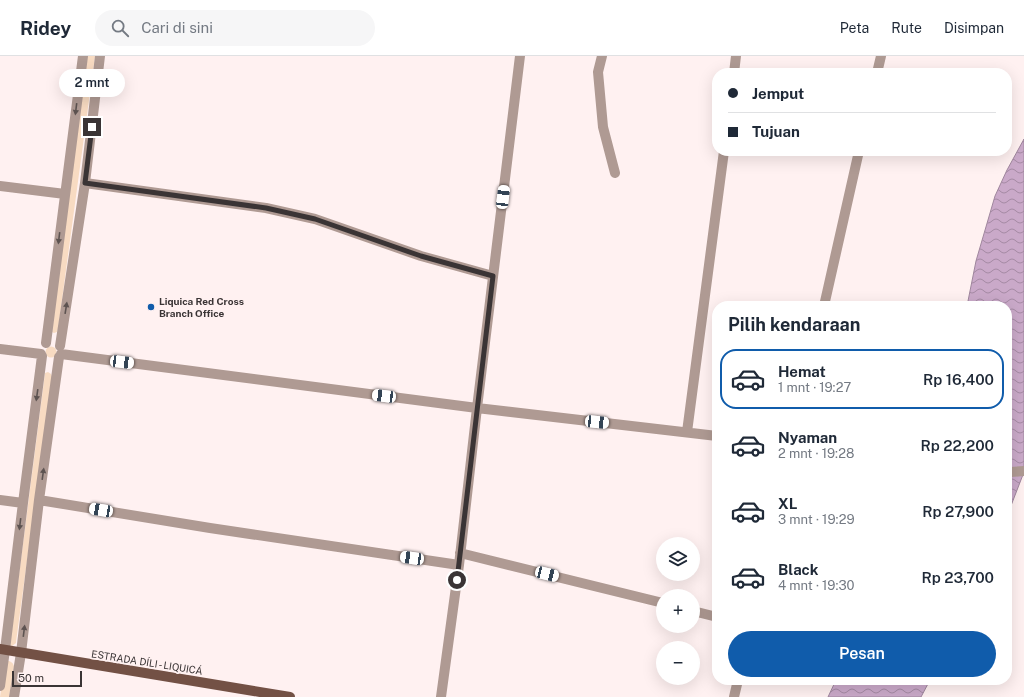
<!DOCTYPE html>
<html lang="id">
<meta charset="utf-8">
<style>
:root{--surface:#fff;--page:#f6f6f7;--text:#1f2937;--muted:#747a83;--line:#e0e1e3;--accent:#105cab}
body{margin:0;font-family:"Public Sans",sans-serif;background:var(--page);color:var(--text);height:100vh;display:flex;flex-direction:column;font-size:15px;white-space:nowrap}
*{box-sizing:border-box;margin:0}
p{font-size:13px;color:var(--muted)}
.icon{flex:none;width:22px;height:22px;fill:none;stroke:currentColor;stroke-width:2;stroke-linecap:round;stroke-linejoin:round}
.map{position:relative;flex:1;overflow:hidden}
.side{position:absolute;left:712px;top:245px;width:300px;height:384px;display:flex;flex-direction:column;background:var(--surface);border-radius:16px;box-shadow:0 4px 16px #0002}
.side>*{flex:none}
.top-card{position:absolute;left:712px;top:12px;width:300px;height:88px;border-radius:16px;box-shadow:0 4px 16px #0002;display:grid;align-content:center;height:88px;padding:0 16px;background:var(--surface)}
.buttons{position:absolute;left:656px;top:481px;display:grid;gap:8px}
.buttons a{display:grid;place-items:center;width:44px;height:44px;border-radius:50%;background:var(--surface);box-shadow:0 4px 16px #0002;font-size:20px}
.scale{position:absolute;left:12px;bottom:10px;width:70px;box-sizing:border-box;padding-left:4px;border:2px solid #3a3435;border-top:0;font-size:11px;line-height:14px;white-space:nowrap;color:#3a3435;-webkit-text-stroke:3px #fff1f1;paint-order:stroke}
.end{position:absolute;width:18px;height:18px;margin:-9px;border:5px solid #3a3435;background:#fff;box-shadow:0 0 0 2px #fff}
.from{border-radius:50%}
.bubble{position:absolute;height:28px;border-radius:14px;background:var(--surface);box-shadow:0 4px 16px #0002;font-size:13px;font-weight:600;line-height:28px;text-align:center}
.car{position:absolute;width:12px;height:24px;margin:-12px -6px;border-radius:5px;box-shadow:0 0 3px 1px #0007;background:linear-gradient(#fff 24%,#345 0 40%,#fff 0 76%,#345 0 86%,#fff 0)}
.top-card b{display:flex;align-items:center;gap:14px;height:38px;font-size:15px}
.top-card b+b{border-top:1px solid var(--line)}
.top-card i{width:10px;height:10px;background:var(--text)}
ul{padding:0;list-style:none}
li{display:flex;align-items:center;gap:12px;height:60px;margin:0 8px 6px;padding:0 8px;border:2px solid transparent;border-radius:16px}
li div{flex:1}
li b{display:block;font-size:15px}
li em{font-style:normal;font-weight:600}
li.selected{border-color:var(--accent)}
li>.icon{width:36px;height:36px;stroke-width:1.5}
h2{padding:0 16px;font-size:18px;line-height:48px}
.primary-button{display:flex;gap:8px;margin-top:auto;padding:8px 16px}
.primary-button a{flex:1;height:46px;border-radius:24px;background:var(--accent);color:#fff;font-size:16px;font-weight:600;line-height:46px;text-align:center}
header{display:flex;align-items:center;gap:24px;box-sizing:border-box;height:56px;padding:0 20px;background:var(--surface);border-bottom:1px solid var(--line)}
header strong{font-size:19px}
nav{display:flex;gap:22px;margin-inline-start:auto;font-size:14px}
.search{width:280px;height:36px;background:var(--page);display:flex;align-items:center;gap:10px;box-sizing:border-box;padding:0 14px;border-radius:22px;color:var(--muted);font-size:15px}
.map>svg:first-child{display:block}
</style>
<header>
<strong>Ridey</strong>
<div class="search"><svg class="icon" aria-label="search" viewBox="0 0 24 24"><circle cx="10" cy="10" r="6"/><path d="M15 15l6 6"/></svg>Cari di sini</div>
<nav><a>Peta</a><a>Rute</a><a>Disimpan</a></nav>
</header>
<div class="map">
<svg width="1024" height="641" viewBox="0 0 1024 641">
<defs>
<pattern id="water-waves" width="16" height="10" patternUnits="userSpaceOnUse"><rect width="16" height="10" fill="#caa9c9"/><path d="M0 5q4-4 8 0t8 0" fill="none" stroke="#a58aa4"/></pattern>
</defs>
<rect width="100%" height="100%" fill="#fff1f1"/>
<path fill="#f8dbc2" d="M 84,0 L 95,0 L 58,273 L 57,276 L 54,277 L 52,276 Z
M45.5 296a5.5 5.5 0 1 1 11 0a5.5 5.5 0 1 1-11 0Z
M 48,316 L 51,318 L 52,321 L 16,586 L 16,587 L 12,590 L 10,589 L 45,317 Z
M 7,605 C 11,605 13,607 14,610 L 9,641 L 0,641 L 5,608 Z"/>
<path fill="url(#water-waves)" stroke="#9f869d" d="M 1024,83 L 1024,416 L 1007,460 L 1007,250 L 967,250 L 976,205 L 995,140 L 1007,114 Z
M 836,624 L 930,624 L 921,641 L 828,641 Z"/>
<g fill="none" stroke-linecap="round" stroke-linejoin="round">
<path stroke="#af9a93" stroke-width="10" d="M 602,0 L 598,16 L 603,71 L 615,117
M 734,17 L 736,0
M 877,17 L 881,0
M 85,127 L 266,152 L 315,163 L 421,200 L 493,220
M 0,130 L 65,138
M 824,250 L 859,95
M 46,287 L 83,0
M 60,290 L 85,127 L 100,0
M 0,293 L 41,298
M 61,298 L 477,352 L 717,380
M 687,376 L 724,95
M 1011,416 L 1024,415
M 0,444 L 23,447
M 39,444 L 210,472 L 459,509
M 460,497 L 663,547
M 693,555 L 717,561
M 0,630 L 5,594 L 23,447 L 42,300
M 14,641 L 21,597 L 39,444 L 59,301
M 441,641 L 459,509 L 477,352 L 520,0
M 734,641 L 738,624"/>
<path stroke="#735145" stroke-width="10" d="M 0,593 L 290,641"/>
</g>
<defs><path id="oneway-solid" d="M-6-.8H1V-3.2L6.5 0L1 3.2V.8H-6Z"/></defs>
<g fill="#5d5351">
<use href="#oneway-solid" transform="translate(76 53) rotate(97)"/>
<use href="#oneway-solid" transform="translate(59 182) rotate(97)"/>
<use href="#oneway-solid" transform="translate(66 252) rotate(-81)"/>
<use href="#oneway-solid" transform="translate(37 339) rotate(98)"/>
<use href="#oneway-solid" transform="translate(43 418) rotate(-82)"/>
<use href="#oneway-solid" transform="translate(20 468) rotate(97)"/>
<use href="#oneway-solid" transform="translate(24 575) rotate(-83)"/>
</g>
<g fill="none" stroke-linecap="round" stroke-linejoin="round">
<path stroke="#3a3435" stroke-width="5" d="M 92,71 L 85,127 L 266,152 L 315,163 L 421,200 L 493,220 L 457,524"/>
</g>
<circle fill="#105cab" stroke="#fff1f1" stroke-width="1.5" cx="151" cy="251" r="4"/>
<g text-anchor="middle" stroke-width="3.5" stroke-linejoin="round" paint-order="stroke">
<g font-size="10" font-weight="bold" fill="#3a3435" stroke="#fff1f1" text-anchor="start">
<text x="159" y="249">Liquica Red Cross<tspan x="159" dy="12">Branch Office</tspan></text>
</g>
<g font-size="10" fill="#3a3435" stroke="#fff1f1">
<text transform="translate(147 606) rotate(9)" y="4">ESTRADA DÍLI - LIQUICÁ</text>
</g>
</g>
</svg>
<div class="buttons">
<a><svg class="icon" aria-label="layers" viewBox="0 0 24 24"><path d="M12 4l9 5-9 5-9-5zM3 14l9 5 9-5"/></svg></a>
<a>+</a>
<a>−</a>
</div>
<div class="scale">50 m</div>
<i class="end from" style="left:457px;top:524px"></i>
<i class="end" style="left:92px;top:71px"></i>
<div class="bubble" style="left:59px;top:13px;width:66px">2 mnt</div>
<i class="car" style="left:503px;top:141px;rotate:7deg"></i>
<i class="car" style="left:122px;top:306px;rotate:97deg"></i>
<i class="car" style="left:384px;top:340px;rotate:277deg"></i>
<i class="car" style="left:597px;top:366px;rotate:96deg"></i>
<i class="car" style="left:101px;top:454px;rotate:280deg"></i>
<i class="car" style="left:412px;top:502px;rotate:278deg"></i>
<i class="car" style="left:547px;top:518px;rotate:104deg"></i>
<div class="top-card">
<b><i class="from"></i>Jemput</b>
<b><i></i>Tujuan</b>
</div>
<section class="side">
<h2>Pilih kendaraan</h2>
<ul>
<li class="selected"><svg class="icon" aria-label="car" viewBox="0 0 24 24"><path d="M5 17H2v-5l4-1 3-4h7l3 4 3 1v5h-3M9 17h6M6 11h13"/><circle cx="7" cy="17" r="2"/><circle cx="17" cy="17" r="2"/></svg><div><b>Hemat</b><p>1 mnt · 19:27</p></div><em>Rp 16,400</em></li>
<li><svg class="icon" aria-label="car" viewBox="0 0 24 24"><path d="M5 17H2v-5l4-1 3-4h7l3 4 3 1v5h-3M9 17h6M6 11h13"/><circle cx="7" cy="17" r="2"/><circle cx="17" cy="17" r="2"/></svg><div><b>Nyaman</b><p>2 mnt · 19:28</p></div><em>Rp 22,200</em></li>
<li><svg class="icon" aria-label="car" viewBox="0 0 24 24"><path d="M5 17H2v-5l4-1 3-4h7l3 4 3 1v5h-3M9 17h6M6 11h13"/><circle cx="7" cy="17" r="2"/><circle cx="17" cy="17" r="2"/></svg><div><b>XL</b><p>3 mnt · 19:29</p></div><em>Rp 27,900</em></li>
<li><svg class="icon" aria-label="car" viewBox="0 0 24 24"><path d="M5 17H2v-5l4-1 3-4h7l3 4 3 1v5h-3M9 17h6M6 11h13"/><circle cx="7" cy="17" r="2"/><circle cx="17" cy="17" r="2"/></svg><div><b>Black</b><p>4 mnt · 19:30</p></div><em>Rp 23,700</em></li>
</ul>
<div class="primary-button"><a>Pesan</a></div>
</section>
</div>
